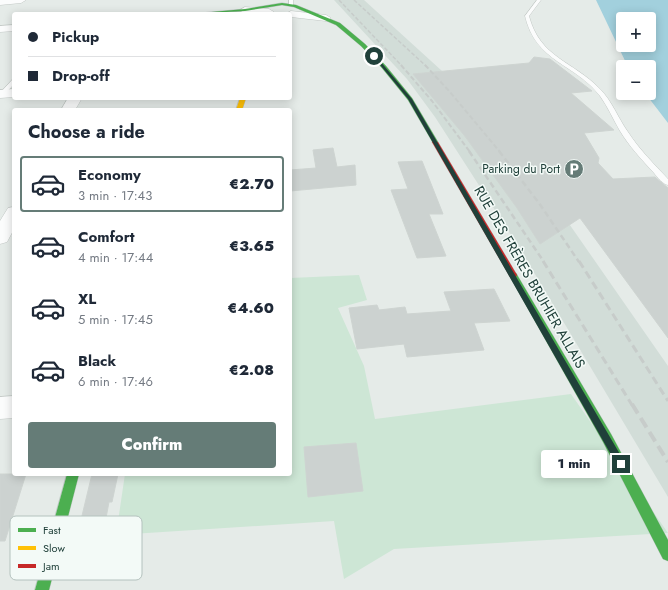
<!DOCTYPE html>
<meta charset="utf-8">
<style>
:root{--surface:#fff;--page:#f2f2f3;--text:#1f2937;--muted:#747a83;--line:#e0e1e3;--accent:#657c77}
body{margin:0;font-family:Jost,sans-serif;background:var(--page);color:var(--text);height:100vh;display:flex;flex-direction:column;font-size:15px;white-space:nowrap}
*{box-sizing:border-box;margin:0}
p{font-size:13px;color:var(--muted)}
.icon{flex:none;width:22px;height:22px;fill:none;stroke:currentColor;stroke-width:2;stroke-linecap:round;stroke-linejoin:round}
.map{position:relative;flex:1;overflow:hidden}
.panel{position:absolute;left:12px;top:108px;width:280px;height:368px;display:flex;flex-direction:column;background:var(--surface);border-radius:4px;box-shadow:0 2px 10px #0003}
.panel>*{flex:none}
.guide{position:absolute;left:12px;top:12px;width:280px;height:88px;border-radius:4px;box-shadow:0 2px 10px #0003;display:grid;align-content:center;height:88px;padding:0 16px;background:var(--surface)}
.tools{position:absolute;left:616px;top:12px;display:grid;gap:8px}
.tools a{display:grid;place-items:center;width:40px;height:40px;border-radius:4px;background:var(--surface);box-shadow:0 2px 10px #0003;font-size:20px}
.end{position:absolute;width:18px;height:18px;margin:-9px;border:5px solid #20403a;background:#fff;box-shadow:0 0 0 2px #fff}
.from{border-radius:50%}
.bubble{position:absolute;height:28px;border-radius:4px;background:var(--surface);box-shadow:0 2px 10px #0003;font-size:13px;font-weight:800;line-height:28px;text-align:center}
.guide b{display:flex;align-items:center;gap:14px;height:38px;font-size:15px}
.guide b+b{border-top:1px solid var(--line)}
.guide i{width:10px;height:10px;background:var(--text)}
ul{padding:0;list-style:none}
li{display:flex;align-items:center;gap:12px;height:56px;margin:0 8px 6px;padding:0 8px;border:2px solid transparent;border-radius:4px}
li div{flex:1}
li b{display:block;font-size:15px}
li em{font-style:normal;font-weight:800}
li.on{border-color:var(--accent)}
li>.icon{width:36px;height:36px;stroke-width:1.5}
h2{padding:0 16px;font-size:18px;line-height:48px}
.button{display:flex;gap:8px;margin-top:auto;padding:8px 16px}
.button a{flex:1;height:46px;border-radius:4px;background:var(--accent);color:#fff;font-size:16px;font-weight:800;line-height:46px;text-align:center}
.map>svg:first-child{display:block}
</style>
<div class="map">
<svg width="668" height="590" viewBox="0 0 668 590">
<rect width="100%" height="100%" fill="#e5ebe8"/>
<path fill="#d2ddd8" d="M 334,0 L 364,0 L 453,81 L 556,205 L 668,366 L 668,497 L 520,249 L 435,117 L 407,79 Z"/>
<path fill="#cde6d5" d="M 359,275 L 367,300 L 338,308 L 364,366 L 375,419 L 571,394 L 668,533 L 394,549 L 344,579 L 334,521 L 116,535 L 125,474 L 290,474 L 290,278 Z"/>
<path fill="#a2d0dd" fill-rule="evenodd" d="M 596,0 L 668,0 L 668,123 L 645,93 L 649,93 L 649,67 L 628,67 ZM 623,19 L 649,19 L 649,45 L 623,45 Z"/>
<path fill="#ccd2d0" stroke="#ced4d1" d="M 534,57 L 550,59 L 592,91 L 571,93 L 614,130 L 584,133 L 599,158 L 598,163 L 613,179 L 655,177 L 668,188 L 668,338 L 580,218 L 540,244 L 517,208 L 464,135 L 413,74 L 529,63 Z
M 333,148 L 337,167 L 355,165 L 356,185 L 290,191 L 290,170 L 316,168 L 313,150 Z
M 422,161 L 443,214 L 429,214 L 446,256 L 417,258 L 391,190 L 408,189 L 398,162 Z
M 494,289 L 510,321 L 474,323 L 484,350 L 407,357 L 404,344 L 357,349 L 349,308 L 377,305 L 379,310 L 405,307 L 407,314 L 451,311 L 444,292 Z
M 356,443 L 363,491 L 308,497 L 304,447 Z
M 0,474 L 26,474 L 5,541 L 0,541 Z
M 92,474 L 118,474 L 112,502 L 109,502 L 106,518 L 81,520 Z"/>
<g fill="none" stroke-linecap="round" stroke-linejoin="round">
<g stroke="#c2c8c5" stroke-width="1">
<path id="lane" d="M 289,0 L 293,0 L 293,6 L 289,5 Z
M 537,0 L 541,0 L 529,16 C 540,58 573,61 600,89 C 612,101 618,118 628,132 C 639,149 654,164 668,179 L 668,185 C 663,184 658,178 654,173 C 642,160 629,146 620,131 C 613,119 608,107 600,96 C 575,63 536,63 525,16 Z
M 14,78 L 14,84 L 4,95 L 0,95 L 0,93 Z"/>
</g>
<g stroke="#c2c8c5" stroke-width="1">
<path id="street" d="M 0,0 L 26,0 L 21,3 L 0,5 Z
M 245,7 L 269,9 L 274,12 L 272,14 L 242,12 L 240,10 Z
M 291,11 L 326,15 L 331,18 L 326,21 L 291,17 L 290,14 L 286,14 Z
M 14,25 L 14,31 L 0,32 L 0,26 Z
M 14,89 L 14,97 L 0,98 L 0,90 Z
M 68,98 L 82,98 L 75,110 L 61,110 Z
M 14,207 L 14,229 L 7,242 L 0,244 L 0,221 L 8,208 Z
M 14,396 L 14,418 L 0,419 L 0,397 Z"/>
</g>
<g stroke="#c0c8c6" stroke-width="1">
<path id="fast" d="M 282,3 L 296,5 L 340,23 L 365,44 L 386,66 L 412,98 L 438,142 L 437,143 L 433,143 L 408,100 L 382,68 L 361,46 L 336,25 L 294,7 L 282,5 L 245,11 L 189,14 L 245,9 Z
M 513,272 L 516,273 L 611,434 L 668,540 L 668,561 L 663,559 L 603,442 L 509,275 Z
M 67,474 L 79,474 L 49,590 L 35,590 Z"/>
</g>
<g stroke="#c0c8c6" stroke-width="1">
<path id="slow" d="M 240,98 L 246,98 L 242,110 L 236,110 Z"/>
</g>
<g stroke="#c0c8c6" stroke-width="1">
<path id="jam" d="M 433,141 L 438,142 L 517,275 L 516,277 L 510,277 L 432,142 Z"/>
</g>
<use href="#lane" fill="#fbfcfc" fill-rule="evenodd"/>
<use href="#street" fill="#fbfcfc" fill-rule="evenodd"/>
<use href="#fast" fill="#4caf50" fill-rule="evenodd"/>
<use href="#slow" fill="#ffc107" fill-rule="evenodd"/>
<use href="#jam" fill="#c62828" fill-rule="evenodd"/>
<path stroke="#c7ccca" stroke-width="1.5" stroke-dasharray="4 2" stroke-linecap="butt" d="M 339,0 L 402,66
M 354,0 L 426,66"/>
<path stroke="#c7ccca" stroke-width="2" stroke-dasharray="5 2.5" stroke-linecap="butt" d="M 401,65 L 432,101 L 470,152
M 425,65 L 450,92 L 500,152"/>
<path stroke="#c7ccca" stroke-width="2.5" stroke-dasharray="6 3.5" stroke-linecap="butt" d="M 469,151 L 544,262
M 499,151 L 539,203 L 579,262"/>
<path stroke="#c7ccca" stroke-width="3" stroke-dasharray="8 4.5" stroke-linecap="butt" d="M 543,261 L 632,405
M 579,261 L 668,401"/>
<path stroke="#c7ccca" stroke-width="4" stroke-dasharray="11 5.5" stroke-linecap="butt" d="M 632,404 L 668,462"/>
</g>
<path fill="#20403a" d="M 372,55 L 375,55 L 412,99 L 624,461 L 625,464 L 624,467 L 621,468 L 618,467 L 408,99 Z"/>
<defs>
<g id="parking-disc" transform="scale(1)"><circle r="9.5" fill="#657c77" stroke="#f3faf7"/><path d="M-3.5-5.5H1a3.5 3.5 0 0 1 0 7H-1V5.5H-3.5ZM-1-3.4V-.6H.8a1.4 1.4 0 0 0 0-2.8Z" fill="#fff"/></g>
</defs>
<g fill-rule="evenodd">
<use href="#parking-disc" x="574" y="169"/>
</g>
<g text-anchor="middle" stroke-width="3" stroke-linejoin="round" paint-order="stroke">
<g font-size="12" fill="#20403a" stroke="#f3faf7" text-anchor="end">
<text x="560" y="173">Parking du Port</text>
</g>
<g font-size="14" fill="#20403a" stroke="#f3faf7">
<text transform="translate(530 277) rotate(60)" y="5">RUE DES FRÈRES BRUHIER ALLAIS</text>
</g>
</g>
<rect x="10" y="516" width="132" height="64" rx="6" fill="#f3faf7" stroke="#b4c2be" stroke-width="1"/>
<rect x="18" y="528" width="18" height="4" fill="#4caf50"/>
<rect x="18" y="546" width="18" height="4" fill="#ffc107"/>
<rect x="18" y="564" width="18" height="4" fill="#c62828"/>
<g font-size="11" fill="#20403a">
<text x="43" y="534">Fast</text>
<text x="43" y="552">Slow</text>
<text x="43" y="570">Jam</text>
</g>
</svg>
<div class="tools">
<a>+</a>
<a>−</a>
</div>
<i class="end from" style="left:374px;top:56px"></i>
<i class="end" style="left:621px;top:464px"></i>
<div class="bubble" style="left:541px;top:450px;width:66px">1 min</div>
<div class="guide">
<b><i class="from"></i>Pickup</b>
<b><i></i>Drop-off</b>
</div>
<section class="panel">
<h2>Choose a ride</h2>
<ul>
<li class="on"><svg class="icon" aria-label="car" viewBox="0 0 24 24"><path d="M5 17H2v-5l4-1 3-4h7l3 4 3 1v5h-3M9 17h6M6 11h13"/><circle cx="7" cy="17" r="2"/><circle cx="17" cy="17" r="2"/></svg><div><b>Economy</b><p>3 min · 17:43</p></div><em>€2.70</em></li>
<li><svg class="icon" aria-label="car" viewBox="0 0 24 24"><path d="M5 17H2v-5l4-1 3-4h7l3 4 3 1v5h-3M9 17h6M6 11h13"/><circle cx="7" cy="17" r="2"/><circle cx="17" cy="17" r="2"/></svg><div><b>Comfort</b><p>4 min · 17:44</p></div><em>€3.65</em></li>
<li><svg class="icon" aria-label="car" viewBox="0 0 24 24"><path d="M5 17H2v-5l4-1 3-4h7l3 4 3 1v5h-3M9 17h6M6 11h13"/><circle cx="7" cy="17" r="2"/><circle cx="17" cy="17" r="2"/></svg><div><b>XL</b><p>5 min · 17:45</p></div><em>€4.60</em></li>
<li><svg class="icon" aria-label="car" viewBox="0 0 24 24"><path d="M5 17H2v-5l4-1 3-4h7l3 4 3 1v5h-3M9 17h6M6 11h13"/><circle cx="7" cy="17" r="2"/><circle cx="17" cy="17" r="2"/></svg><div><b>Black</b><p>6 min · 17:46</p></div><em>€2.08</em></li>
</ul>
<div class="button"><a>Confirm</a></div>
</section>
</div>
